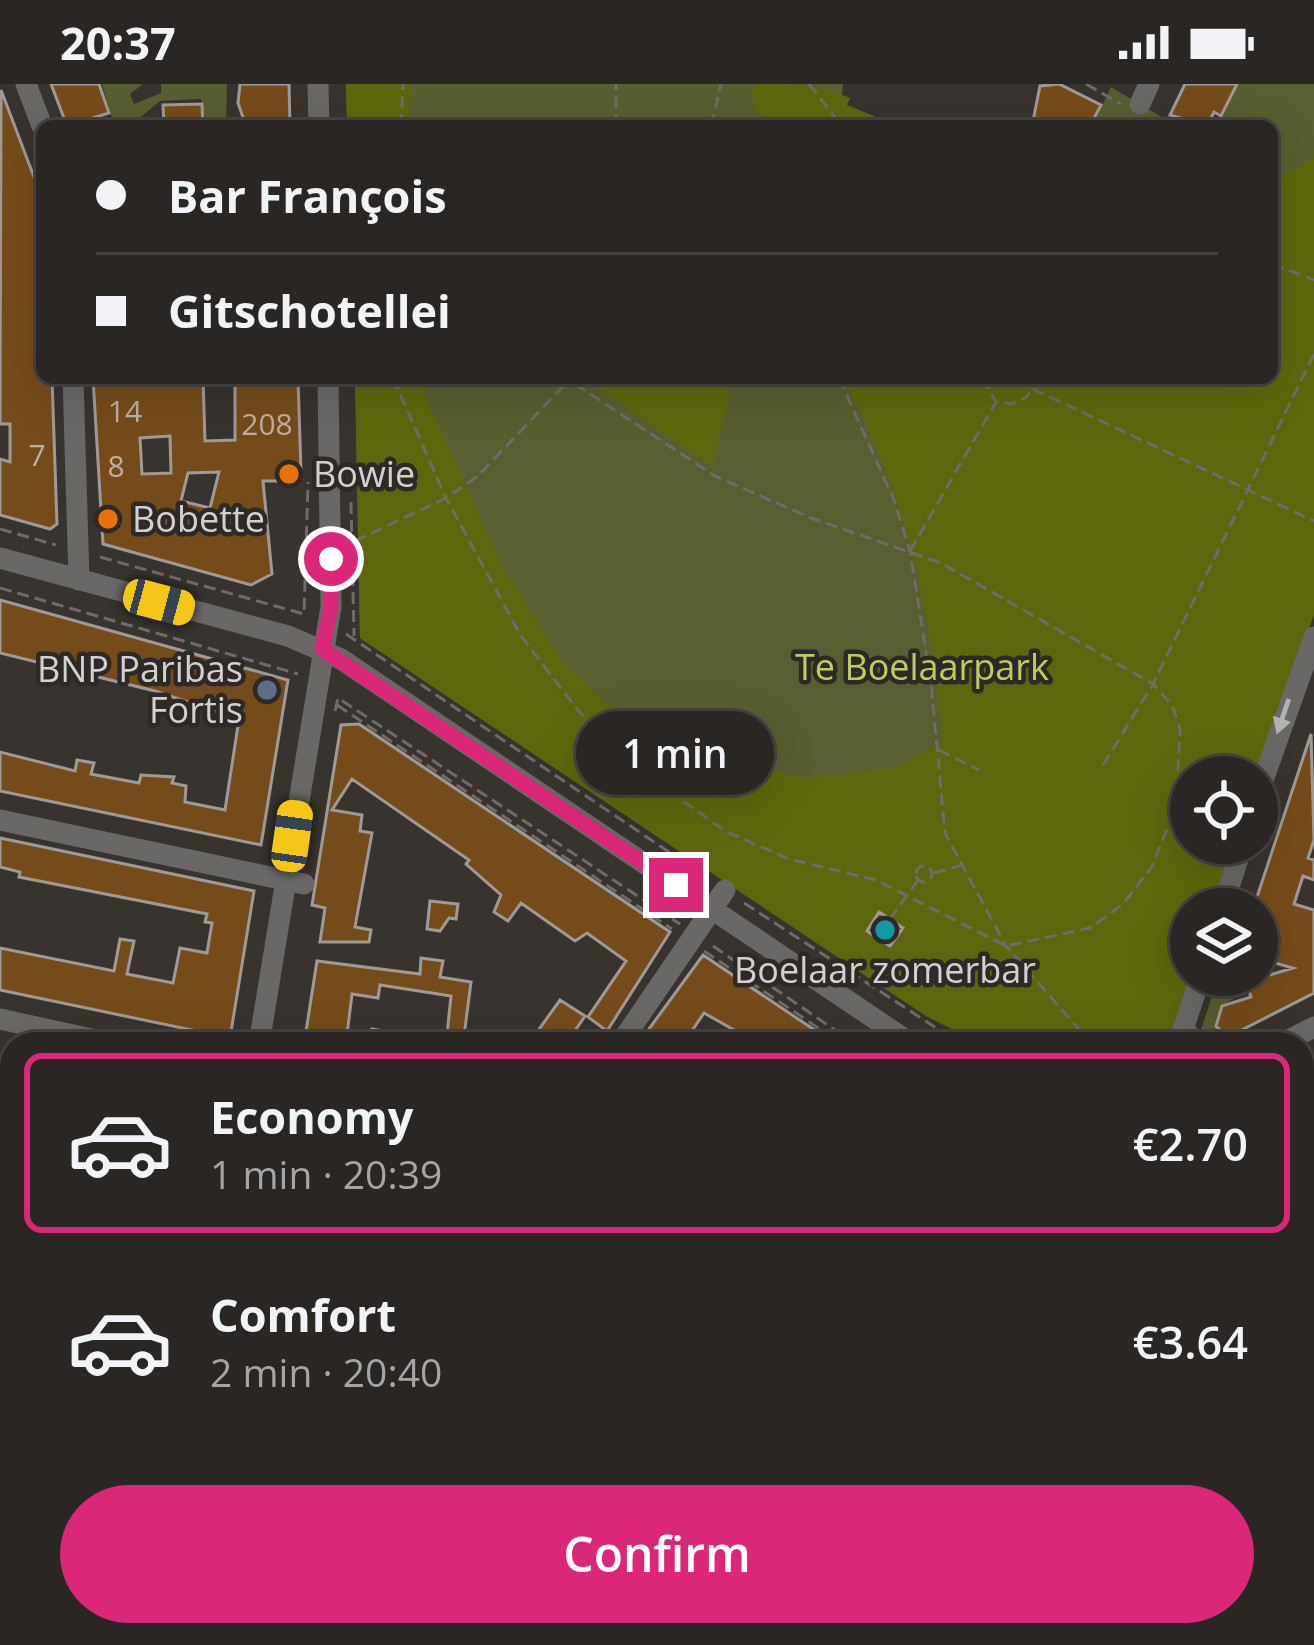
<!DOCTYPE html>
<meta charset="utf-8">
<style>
:root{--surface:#292623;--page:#312e2b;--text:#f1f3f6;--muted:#a5a5a6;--line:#454341;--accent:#db2777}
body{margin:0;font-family:"Open Sans",sans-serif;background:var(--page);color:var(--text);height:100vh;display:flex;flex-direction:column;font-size:45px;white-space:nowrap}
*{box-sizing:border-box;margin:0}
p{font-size:39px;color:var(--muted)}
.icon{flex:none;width:66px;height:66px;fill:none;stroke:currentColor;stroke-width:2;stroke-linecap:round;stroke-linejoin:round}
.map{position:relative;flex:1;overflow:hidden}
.side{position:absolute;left:0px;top:948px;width:1314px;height:615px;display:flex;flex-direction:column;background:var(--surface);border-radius:36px 36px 0 0;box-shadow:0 12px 48px #0002,0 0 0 3px var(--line)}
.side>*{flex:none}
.hud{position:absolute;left:36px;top:36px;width:1242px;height:264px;border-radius:18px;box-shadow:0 12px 48px #0002,0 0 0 3px var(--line);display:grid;align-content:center;height:264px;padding:0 60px;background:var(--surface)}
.tools{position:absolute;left:1170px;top:672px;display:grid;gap:24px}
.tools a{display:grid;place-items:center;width:108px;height:108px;border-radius:50%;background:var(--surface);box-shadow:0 12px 48px #0002,0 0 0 3px var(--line);font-size:60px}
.end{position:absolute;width:54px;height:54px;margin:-27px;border:15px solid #db2777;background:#fff;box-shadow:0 0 0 6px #fff}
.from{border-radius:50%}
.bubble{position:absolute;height:84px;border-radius:42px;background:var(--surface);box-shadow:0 12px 48px #0002,0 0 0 3px var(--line);font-size:39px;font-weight:600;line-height:84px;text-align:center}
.car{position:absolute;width:36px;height:72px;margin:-36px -18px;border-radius:15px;box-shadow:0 0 9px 3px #0007;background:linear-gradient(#f5c518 24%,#345 0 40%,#f5c518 0 76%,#345 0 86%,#f5c518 0)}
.hud b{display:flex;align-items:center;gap:42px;height:114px;font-size:45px}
.hud b+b{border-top:3px solid var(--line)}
.hud i{width:30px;height:30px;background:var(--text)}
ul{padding:21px 0 0;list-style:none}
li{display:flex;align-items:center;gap:36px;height:180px;margin:0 24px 18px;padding:0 36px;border:6px solid transparent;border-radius:18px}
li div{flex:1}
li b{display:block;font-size:45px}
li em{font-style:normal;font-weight:600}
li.current{border-color:var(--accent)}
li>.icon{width:108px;height:108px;stroke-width:1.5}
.primary-button{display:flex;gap:24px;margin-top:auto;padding:24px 60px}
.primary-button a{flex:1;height:138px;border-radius:72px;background:var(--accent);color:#fff;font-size:48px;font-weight:600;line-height:138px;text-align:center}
.status{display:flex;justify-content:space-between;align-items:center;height:84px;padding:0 60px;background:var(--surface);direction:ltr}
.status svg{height:33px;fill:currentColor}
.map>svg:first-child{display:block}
</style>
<div class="status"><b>20:37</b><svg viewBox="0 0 49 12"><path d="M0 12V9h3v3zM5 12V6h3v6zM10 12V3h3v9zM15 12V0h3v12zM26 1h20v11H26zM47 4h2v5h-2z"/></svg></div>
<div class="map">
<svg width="1314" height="1561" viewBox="0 0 1314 1561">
<rect width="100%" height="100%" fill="#37332f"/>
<path fill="#585e2f" d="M 102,0 L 143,0 L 130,10 L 134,20 L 161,9 L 161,0 L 227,0 L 226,42 L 206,40 L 201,15 L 160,17 L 136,37 L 114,41 Z
M 346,0 L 843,0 L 842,11 L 850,14 L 846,21 L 898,42 L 347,42 Z
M 1236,0 L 1314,0 L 1314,531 L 1191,693 L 1191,759 L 1212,825 L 1191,825 L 982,960 L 926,932 L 360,554 L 355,294 L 1272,294 L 1272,42 L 1216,42 Z
M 1111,3 L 1177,42 L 1092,42 Z
M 1219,891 L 1256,891 L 1241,897 L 1239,911 L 1222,922 L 1216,942 L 1228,953 L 1234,950 L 1240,960 L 1215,960 L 1201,946 Z
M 1080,1551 L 1176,1551 L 1171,1561 L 1095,1561 L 1078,1555 Z"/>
<path fill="#5e660d" d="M 346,0 L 412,0 L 407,42 L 347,42 Z
M 757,0 C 790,0 818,1 850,14 L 847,21 L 898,42 L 779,42 L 756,27 L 752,8 Z
M 1314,74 L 1314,531 L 1255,693 L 1191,693 L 1191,759 L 1233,759 L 1212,825 L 1191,825 L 1185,960 L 982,960 L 926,932 L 360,554 L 355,294 L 426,294 L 424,310 L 503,483 L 563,578 L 633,645 L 729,678 L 806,694 L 896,684 L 943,657 C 931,528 907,408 842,294 L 1272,294 L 1272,99 Z
M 584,294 L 725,294 L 730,311 L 712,382 Z"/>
<path fill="#764b1b" stroke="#9f9a96" stroke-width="3" fill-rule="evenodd" d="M 51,0 L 99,0 L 109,29 L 67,42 Z
M 240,0 L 289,0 L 290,42 L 246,42 L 238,19 Z
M 1059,0 L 1101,21 L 1090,42 L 1032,42 L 1040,2 Z
M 1185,0 L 1237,0 L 1221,32 L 1214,28 L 1207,42 L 1170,31 Z
M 1,6 L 42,114 L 42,294 L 52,294 L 57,440 L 50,445 L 0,431 L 0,375 L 10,378 L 10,340 L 0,340 Z
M 202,20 L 203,42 L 164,42 L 163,21 Z
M 93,294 L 203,294 L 205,357 L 235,356 L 235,301 L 251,301 L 250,294 L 298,294 L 301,389 L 295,397 L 263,397 L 272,490 L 251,501 L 103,460 ZM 170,352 L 171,389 L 142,390 L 140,354 ZM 219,388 L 210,424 L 181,417 L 188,389 Z
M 0,516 L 288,596 L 261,761 L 0,707 L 0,668 L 75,687 L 77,676 L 94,679 L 91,690 L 139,699 L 141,691 L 174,693 L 172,699 L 186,702 L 185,718 L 225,726 L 239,635 L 155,607 L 0,569 Z
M 359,640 L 670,848 L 607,947 L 588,933 L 626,877 L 587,849 L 575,857 L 521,819 L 508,837 L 494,828 L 501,811 L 466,780 L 469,776 L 352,695 L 332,726 L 362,731 L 360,747 L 372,749 L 355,843 L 371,846 L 369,858 L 320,858 L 325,824 L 312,821 L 341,641 Z
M 1311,650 L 1314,756 L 1308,774 L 1314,776 L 1314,796 L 1303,792 L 1294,820 L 1314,826 L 1314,909 L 1228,953 L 1216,942 L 1222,922 L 1251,913 L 1246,898 L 1293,884 L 1257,874 L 1256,816 Z
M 0,754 L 254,807 L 230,954 L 0,906 L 0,864 L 114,887 L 120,855 L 134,857 L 127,890 L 173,899 L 180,864 L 207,869 L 212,839 L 205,838 L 207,830 L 19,793 L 20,788 L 0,783 Z
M 430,817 L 458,820 L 456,835 L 449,834 L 440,847 L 427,845 Z
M 879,828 L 903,844 L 890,862 L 867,847 Z
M 703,871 L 798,935 L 836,960 L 759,960 L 704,929 L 683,960 L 638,960 Z
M 421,874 L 443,877 L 440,893 L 471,898 L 463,960 L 446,960 L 451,912 L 380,901 L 378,914 L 352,910 L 347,951 L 339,949 L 338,960 L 304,960 L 317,877 L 420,890 Z
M 560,916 L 585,932 L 566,960 L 539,960 L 545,953 L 537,948 Z
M 372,945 L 414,952 L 414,960 L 370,960 Z"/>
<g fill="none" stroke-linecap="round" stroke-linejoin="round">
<path stroke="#6e6b68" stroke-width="3" stroke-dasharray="12 6" stroke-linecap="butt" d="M 809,0 L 842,42
M 1086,0 L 1121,20
M 401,42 L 403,0
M 616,42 L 616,0
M 711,42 L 721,0
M 1272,180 L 1314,196
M 393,294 L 446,414 L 521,552 L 577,625 L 627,678 L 727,748 L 789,775 L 876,796 L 1006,862 L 1090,844 L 1123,820 L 1151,784 L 1176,724 L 1180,645 L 1172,621 L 1153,600 L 941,479 L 811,434 L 715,392 L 569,296
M 839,294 L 894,416 L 910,467 L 931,599 L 945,749 L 1006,862 L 1092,960
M 982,294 L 996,318 L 1011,320 L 1027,313 L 1036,294
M 1033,305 L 1314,437
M 351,418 L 354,552
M 0,445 L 56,461
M 355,457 L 446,414 L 478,392 L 569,296
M 910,467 L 996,318
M 100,473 L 304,530 L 308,398
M 0,504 L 298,590
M 346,550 L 706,793
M 337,621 L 672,845
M 335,627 L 338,614 L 680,840
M 939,666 L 979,686
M 1103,681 L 1153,600 L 1314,270
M916 790a8 8 0 1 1 16 0a8 8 0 1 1-16 0Z
M 934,789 L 966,780
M 744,819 L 961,960
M 890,835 L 918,796
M 713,862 L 855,960
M 704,867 L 842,960
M 1302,1119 L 1314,1125
M 1302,1185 L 1314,1191
M 397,1561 L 400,1551"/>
<path stroke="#6a6866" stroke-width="21" d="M 26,0 L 42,42
M 318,0 L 319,42
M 1140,20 L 1149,0
M 73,294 L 79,496
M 0,474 L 288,552 L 341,575 L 912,960
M 1257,713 L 1314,553
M 0,736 L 304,800
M 1222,825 L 1243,759
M 0,935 L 114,960
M 259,960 L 331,523 L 328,294
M 620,960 L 725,806
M 1199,960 L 1183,946 L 1201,891
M 1281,960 L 1314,943
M 1302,1154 L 1314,1160
M 0,1267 L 12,1266
M 0,1293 L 12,1292
M 1302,1460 L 1314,1438
M 1302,1475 L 1314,1481
M 0,1542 L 12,1545
M 46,1551 L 94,1561
M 921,1551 L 941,1561
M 135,1561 L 138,1551
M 160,1561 L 162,1551
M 747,1561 L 749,1551
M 985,1561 L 990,1551
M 1250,1561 L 1255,1551"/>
</g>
<defs><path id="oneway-solid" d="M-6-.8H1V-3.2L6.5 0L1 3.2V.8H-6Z" transform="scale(3)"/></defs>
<use fill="#b4b2b0" href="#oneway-solid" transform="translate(1283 632) rotate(109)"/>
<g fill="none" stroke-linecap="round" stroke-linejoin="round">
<path stroke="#db2777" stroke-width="15" d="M 331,475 L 331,523 L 322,565 L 676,801"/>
</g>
<g fill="#e8710a" stroke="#2c2926" stroke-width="4.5">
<circle cx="289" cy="390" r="12"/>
<circle cx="108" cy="435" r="12"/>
</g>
<circle fill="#5c6f8a" stroke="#2c2926" stroke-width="4.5" cx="267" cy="606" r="12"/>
<circle fill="#0f9aa8" stroke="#2c2926" stroke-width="4.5" cx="885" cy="846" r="12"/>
<g text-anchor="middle" stroke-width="9" stroke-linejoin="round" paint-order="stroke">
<g font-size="30" fill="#bcb0a2">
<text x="125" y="338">14</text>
<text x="267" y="351">208</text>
<text x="37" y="382">7</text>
<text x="116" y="393">8</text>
</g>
<g font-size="36" fill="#d3d1cf" stroke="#2c2926" text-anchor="start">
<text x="313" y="403">Bowie</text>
<text x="132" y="448">Bobette</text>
<text x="243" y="598" text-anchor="end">BNP Paribas<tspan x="243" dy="41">Fortis</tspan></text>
<text x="885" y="899" text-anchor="middle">Boelaar zomerbar</text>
</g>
<g font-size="36" fill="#becc5e" stroke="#2c2926">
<text x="922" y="596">Te Boelaarpark</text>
</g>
</g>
</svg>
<div class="tools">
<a><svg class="icon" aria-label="locate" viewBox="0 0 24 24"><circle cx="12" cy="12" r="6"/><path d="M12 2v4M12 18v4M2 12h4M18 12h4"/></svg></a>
<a><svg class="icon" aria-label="layers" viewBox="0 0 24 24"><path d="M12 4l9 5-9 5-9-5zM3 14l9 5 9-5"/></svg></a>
</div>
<i class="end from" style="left:331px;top:475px"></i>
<i class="end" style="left:676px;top:801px"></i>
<div class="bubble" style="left:576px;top:627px;width:198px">1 min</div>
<i class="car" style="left:159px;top:518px;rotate:105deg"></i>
<i class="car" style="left:292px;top:752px;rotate:8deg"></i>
<div class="hud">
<b><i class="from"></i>Bar François</b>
<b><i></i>Gitschotellei</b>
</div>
<section class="side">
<ul>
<li class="current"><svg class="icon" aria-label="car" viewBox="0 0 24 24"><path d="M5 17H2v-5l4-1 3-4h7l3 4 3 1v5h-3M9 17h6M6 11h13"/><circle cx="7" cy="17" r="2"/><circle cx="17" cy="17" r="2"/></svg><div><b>Economy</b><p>1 min · 20:39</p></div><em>€2.70</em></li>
<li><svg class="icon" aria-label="car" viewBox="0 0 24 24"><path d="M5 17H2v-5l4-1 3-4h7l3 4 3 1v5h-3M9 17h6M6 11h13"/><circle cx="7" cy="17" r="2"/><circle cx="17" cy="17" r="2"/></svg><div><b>Comfort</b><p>2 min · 20:40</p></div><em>€3.64</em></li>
</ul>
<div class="primary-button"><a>Confirm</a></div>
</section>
</div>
